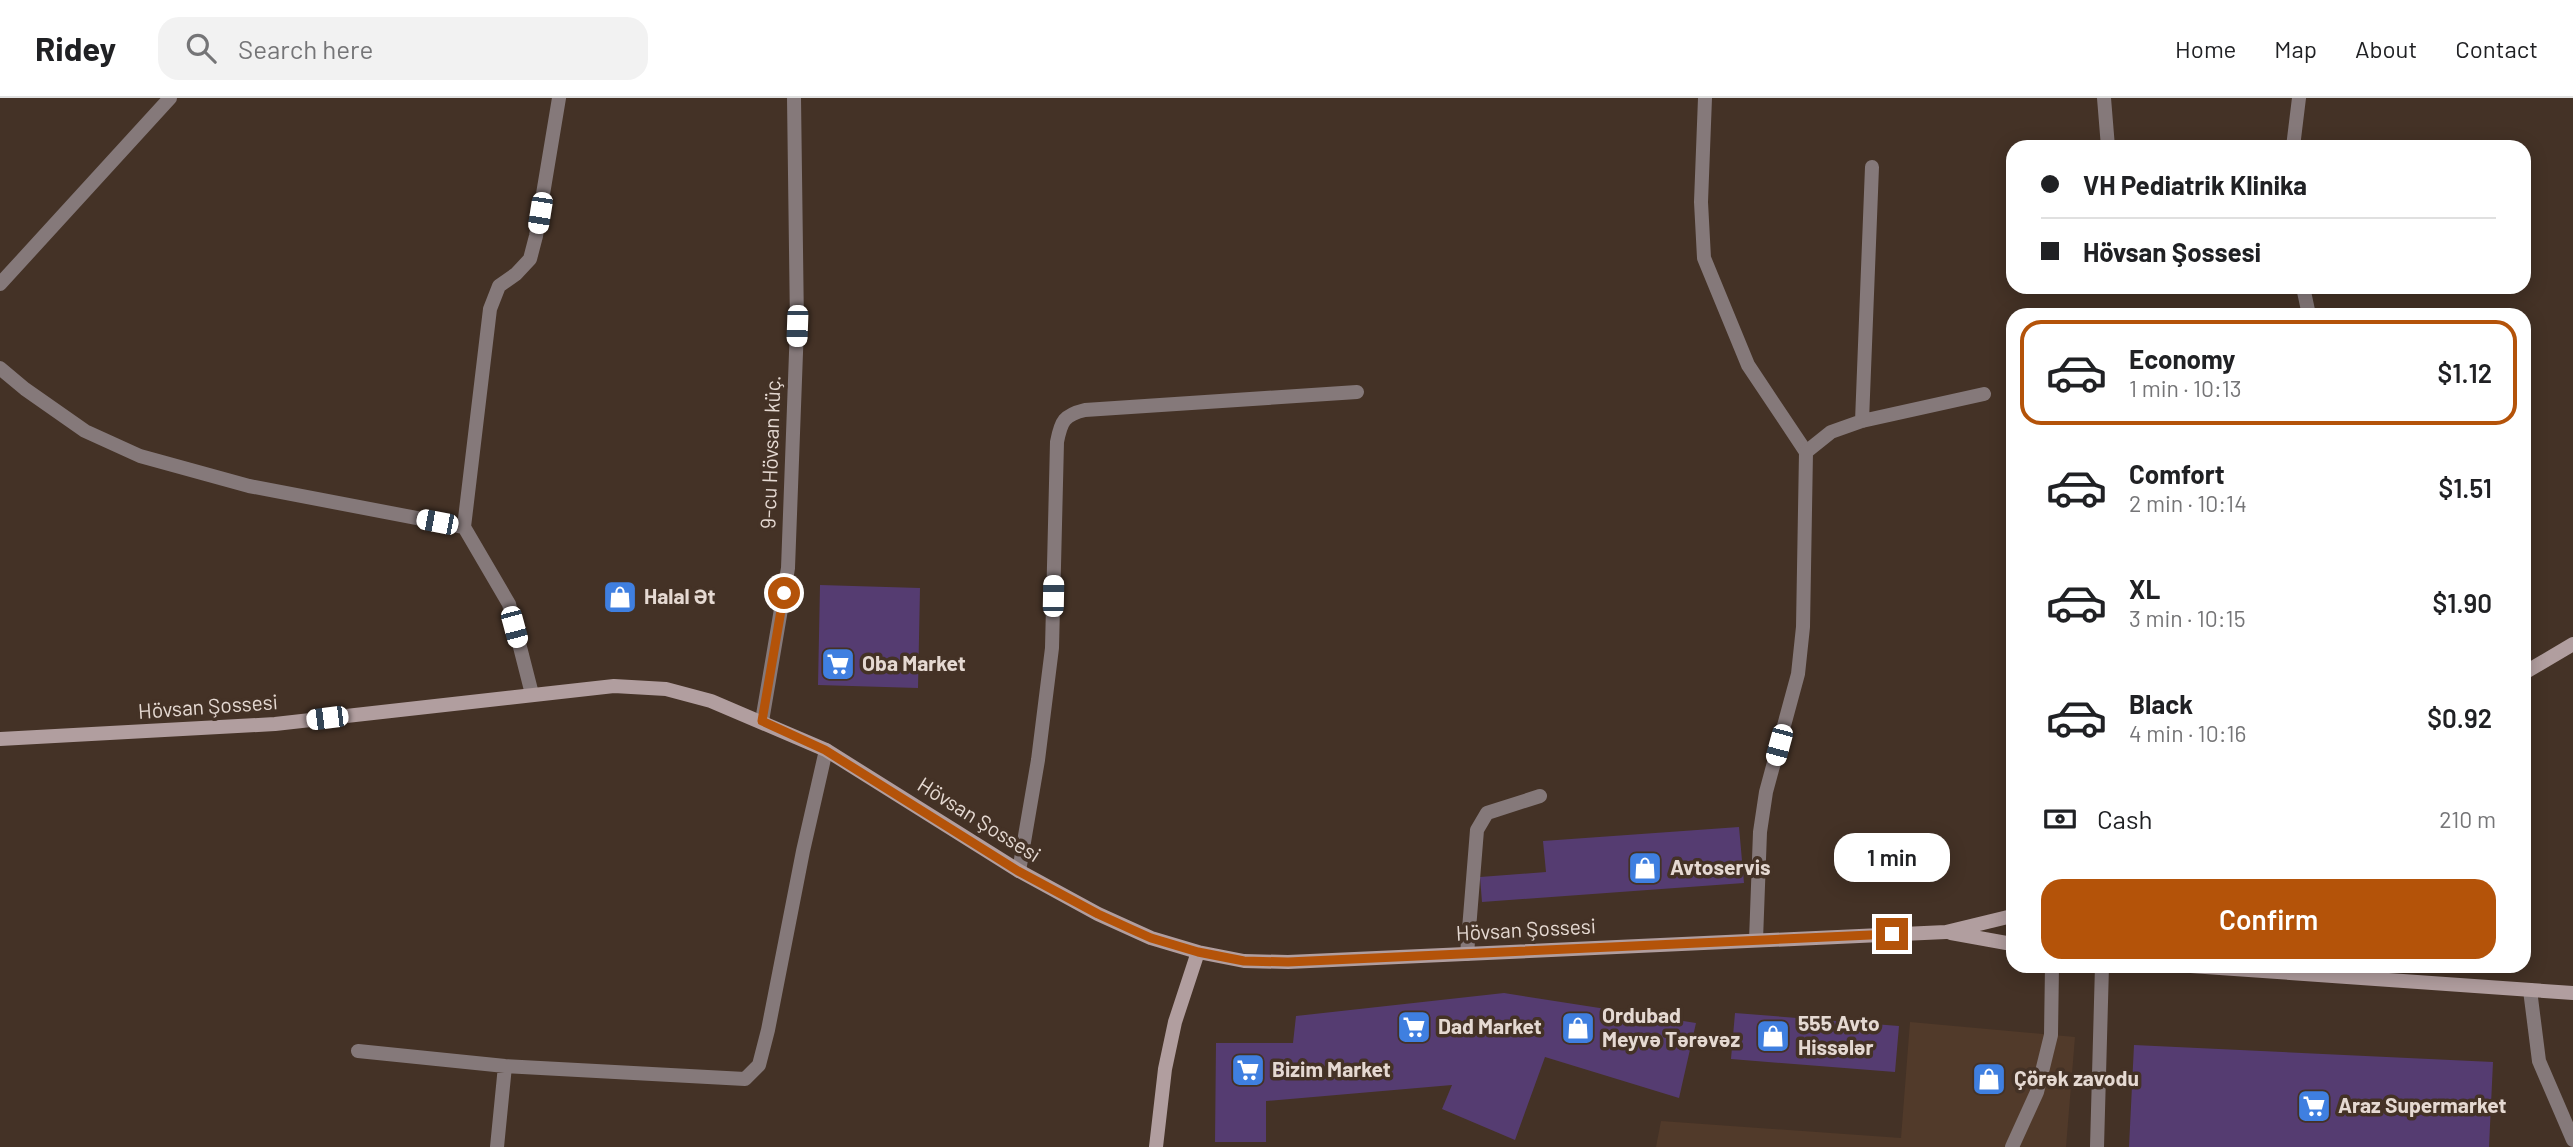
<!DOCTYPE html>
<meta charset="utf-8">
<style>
:root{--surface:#fff;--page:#f2f2f2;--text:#202124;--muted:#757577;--line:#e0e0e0;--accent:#b45309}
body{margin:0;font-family:Barlow,sans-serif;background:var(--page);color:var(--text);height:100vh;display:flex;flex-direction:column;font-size:26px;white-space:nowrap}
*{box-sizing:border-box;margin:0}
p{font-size:23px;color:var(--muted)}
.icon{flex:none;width:38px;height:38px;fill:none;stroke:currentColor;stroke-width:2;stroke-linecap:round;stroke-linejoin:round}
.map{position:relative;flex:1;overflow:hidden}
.drawer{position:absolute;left:2006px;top:210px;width:525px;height:665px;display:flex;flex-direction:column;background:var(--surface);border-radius:21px;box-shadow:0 4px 18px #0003}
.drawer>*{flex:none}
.top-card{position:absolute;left:2006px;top:42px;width:525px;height:154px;border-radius:21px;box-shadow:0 4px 18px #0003;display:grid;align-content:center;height:154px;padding:0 35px;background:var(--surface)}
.end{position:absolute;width:32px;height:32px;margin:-16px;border:9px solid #b45309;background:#fff;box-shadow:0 0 0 4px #fff}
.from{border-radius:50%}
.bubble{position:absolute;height:49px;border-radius:21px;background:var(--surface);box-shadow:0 4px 18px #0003;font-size:23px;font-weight:600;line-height:49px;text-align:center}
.car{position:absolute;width:21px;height:42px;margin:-21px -10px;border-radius:9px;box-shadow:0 0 5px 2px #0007;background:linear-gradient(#fff 24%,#345 0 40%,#fff 0 76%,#345 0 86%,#fff 0)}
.top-card b{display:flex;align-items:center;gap:24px;height:66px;font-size:26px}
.top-card b+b{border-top:2px solid var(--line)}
.top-card i{width:18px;height:18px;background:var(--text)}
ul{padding:12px 0 0;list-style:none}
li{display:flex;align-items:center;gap:21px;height:105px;margin:0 14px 10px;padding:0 21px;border:4px solid transparent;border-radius:21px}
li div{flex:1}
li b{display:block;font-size:26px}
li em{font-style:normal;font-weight:600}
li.current{border-color:var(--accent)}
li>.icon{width:63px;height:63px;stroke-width:1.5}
.pay{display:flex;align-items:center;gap:18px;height:77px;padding:0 35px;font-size:26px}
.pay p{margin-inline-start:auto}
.cta{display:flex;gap:14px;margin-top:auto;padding:14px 35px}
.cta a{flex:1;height:80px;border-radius:21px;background:var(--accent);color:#fff;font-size:28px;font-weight:600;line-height:80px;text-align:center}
header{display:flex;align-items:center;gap:42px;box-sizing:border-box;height:98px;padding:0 35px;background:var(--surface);border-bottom:2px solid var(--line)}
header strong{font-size:33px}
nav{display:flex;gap:38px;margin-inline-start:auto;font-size:24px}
.search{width:490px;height:63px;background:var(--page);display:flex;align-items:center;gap:18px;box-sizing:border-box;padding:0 24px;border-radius:21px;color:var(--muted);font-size:26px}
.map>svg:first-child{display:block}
</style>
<header>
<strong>Ridey</strong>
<div class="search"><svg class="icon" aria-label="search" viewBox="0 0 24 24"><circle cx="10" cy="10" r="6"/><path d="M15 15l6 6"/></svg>Search here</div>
<nav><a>Home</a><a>Map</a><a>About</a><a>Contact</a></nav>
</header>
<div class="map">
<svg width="2573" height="1049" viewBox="0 0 2573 1049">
<rect width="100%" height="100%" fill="#443226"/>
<path fill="#513a2a" d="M 1910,924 L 2075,939 L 2066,1049 L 1656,1049 L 1661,1023 L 1901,1040 Z"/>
<path fill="#553c71" d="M 820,487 L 920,490 L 918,590 L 818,587 Z
M 1739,729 L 1744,785 L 1482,804 L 1480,779 L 1546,774 L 1543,743 Z
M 1504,895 L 1696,925 L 1679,1000 L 1545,959 L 1515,1042 L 1442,1011 L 1452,987 L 1266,1003 L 1266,1044 L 1215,1044 L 1216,945 L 1293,945 L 1296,918 Z
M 1735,915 L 1899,928 L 1895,974 L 1731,961 Z
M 2134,947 L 2493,964 L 2489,1049 L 2129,1049 Z"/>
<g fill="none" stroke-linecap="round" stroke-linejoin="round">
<path stroke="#85797a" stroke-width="14" d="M 1705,0 L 1701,104 L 1704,160 L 1748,267 L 1806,354
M 1467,856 L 1477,732 L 1487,715 L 1540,698
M 2530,892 L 2539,963 L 2573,1042
M 2012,1049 L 2037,994 L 2051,937 L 2052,868
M 2097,1049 L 2102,868"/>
<path stroke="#85797a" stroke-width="14" d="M 2104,0 L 2108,49
M 2293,49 L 2299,0
M 0,186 L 170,0
M 2303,189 L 2309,217
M 0,270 L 25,291 L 85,333 L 140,358 L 249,388 L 464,429
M 1862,323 L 1872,69
M 532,596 L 509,506 L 464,429 L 490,211 L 499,188 L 516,176 L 530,161 L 536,138 L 559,0
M 762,623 L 788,470 L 797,228 L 794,0
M 1019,773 L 1038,662 L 1052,550 L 1057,344 C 1061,323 1064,317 1085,312 L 1357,294
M 1756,842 L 1760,734 L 1766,694 L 1798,576 L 1803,529 L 1806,354 L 1831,334 L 1862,323 L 1984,296
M 358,953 L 505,968 L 745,981 L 759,967 L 768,932 L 803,753 L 826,652
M 497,1049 L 505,968"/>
<path stroke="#b19e9f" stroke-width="14" d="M 2524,575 L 2573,546
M 0,641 L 275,626 L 614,588 L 666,591 L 711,603 L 826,652 L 1019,773 L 1098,816 L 1151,840 L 1198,854 L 1244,863 L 1288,864 L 1946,834 L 2012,818
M 1951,835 L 2012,846
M 2191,868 L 2573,895
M 1156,1049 L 1165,971 L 1175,924 L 1198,854"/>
</g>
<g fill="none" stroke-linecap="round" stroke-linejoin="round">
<path stroke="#b45309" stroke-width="9" d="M 784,495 L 762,623 L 825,652 L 1018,773 L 1098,816 L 1133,832 L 1151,840 L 1198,854 L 1244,863 L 1288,864 L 1892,836"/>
</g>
<defs>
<g id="shop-square" transform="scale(1.75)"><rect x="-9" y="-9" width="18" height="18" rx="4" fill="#3f7fe0" stroke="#443226"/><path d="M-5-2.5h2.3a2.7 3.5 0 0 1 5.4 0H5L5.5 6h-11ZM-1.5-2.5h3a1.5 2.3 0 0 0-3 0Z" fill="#fff"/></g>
<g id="supermarket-square" transform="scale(1.75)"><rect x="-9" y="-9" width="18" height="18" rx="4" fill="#3f7fe0" stroke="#443226"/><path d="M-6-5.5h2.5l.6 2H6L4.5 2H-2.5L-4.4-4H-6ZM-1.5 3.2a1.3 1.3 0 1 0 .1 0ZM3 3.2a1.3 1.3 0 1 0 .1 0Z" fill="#fff"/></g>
</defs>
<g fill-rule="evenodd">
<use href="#shop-square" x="620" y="499"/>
<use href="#supermarket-square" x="838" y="566"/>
<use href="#shop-square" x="1645" y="770"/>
<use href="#supermarket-square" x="1414" y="929"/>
<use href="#shop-square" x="1578" y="930"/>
<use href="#shop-square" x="1773" y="938"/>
<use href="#supermarket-square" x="1248" y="972"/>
<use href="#shop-square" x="1989" y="981"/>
<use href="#supermarket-square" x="2314" y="1008"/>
</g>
<g text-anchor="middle" stroke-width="7" stroke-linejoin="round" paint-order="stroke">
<g font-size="21" fill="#e5d9d2" stroke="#443226">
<text transform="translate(771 354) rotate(-88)" y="7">9-cu Hövsan küç.</text>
<text transform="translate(208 609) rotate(-4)" y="7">Hövsan Şossesi</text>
<text transform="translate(979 722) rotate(32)" y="7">Hövsan Şossesi</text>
<text transform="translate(1526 832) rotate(-3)" y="7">Hövsan Şossesi</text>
</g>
<g font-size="21" font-weight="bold" fill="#e5d9d2" stroke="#443226" text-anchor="start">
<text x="644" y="506">Halal Ət</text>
<text x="862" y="573">Oba Market</text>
<text x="1670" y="777">Avtoservis</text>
<text x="1602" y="925">Ordubad<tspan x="1602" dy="24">Meyvə Tərəvəz</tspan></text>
<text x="1798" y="933">555 Avto<tspan x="1798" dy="24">Hissələr</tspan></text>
<text x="1438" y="936">Dad Market</text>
<text x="1272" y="979">Bizim Market</text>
<text x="2014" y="988">Çörək zavodu</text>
<text x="2338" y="1015">Araz Supermarket</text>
</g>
</g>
</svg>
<i class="end from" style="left:784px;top:495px"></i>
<i class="end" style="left:1892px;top:836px"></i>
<div class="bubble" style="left:1834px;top:735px;width:116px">1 min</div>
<i class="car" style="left:540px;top:115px;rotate:189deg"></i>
<i class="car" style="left:797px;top:228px;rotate:182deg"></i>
<i class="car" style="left:437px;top:424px;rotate:281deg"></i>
<i class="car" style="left:1053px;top:498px;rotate:1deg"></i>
<i class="car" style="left:514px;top:529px;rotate:165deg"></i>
<i class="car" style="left:327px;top:620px;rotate:263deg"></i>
<i class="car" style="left:1779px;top:647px;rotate:195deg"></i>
<div class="top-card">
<b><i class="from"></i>VH Pediatrik Klinika</b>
<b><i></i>Hövsan Şossesi</b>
</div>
<section class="drawer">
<ul>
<li class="current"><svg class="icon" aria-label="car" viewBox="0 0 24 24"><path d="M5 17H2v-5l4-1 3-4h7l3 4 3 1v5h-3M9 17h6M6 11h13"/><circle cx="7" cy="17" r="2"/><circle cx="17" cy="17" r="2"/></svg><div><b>Economy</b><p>1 min · 10:13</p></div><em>$1.12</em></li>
<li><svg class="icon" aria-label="car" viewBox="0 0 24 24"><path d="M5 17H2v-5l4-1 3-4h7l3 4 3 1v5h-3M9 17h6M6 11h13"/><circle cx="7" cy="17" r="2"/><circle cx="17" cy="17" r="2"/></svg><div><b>Comfort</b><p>2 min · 10:14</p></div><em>$1.51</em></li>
<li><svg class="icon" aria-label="car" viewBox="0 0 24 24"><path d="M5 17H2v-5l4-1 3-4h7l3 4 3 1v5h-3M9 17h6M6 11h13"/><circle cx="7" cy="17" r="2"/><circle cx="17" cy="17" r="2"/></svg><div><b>XL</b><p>3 min · 10:15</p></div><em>$1.90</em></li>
<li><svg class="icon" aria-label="car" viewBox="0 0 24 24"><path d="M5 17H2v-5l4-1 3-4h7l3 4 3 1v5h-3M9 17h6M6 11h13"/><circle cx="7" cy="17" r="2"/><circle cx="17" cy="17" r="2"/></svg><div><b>Black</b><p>4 min · 10:16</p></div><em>$0.92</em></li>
</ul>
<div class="pay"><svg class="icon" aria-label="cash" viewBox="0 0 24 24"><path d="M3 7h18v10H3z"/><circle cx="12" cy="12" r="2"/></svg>Cash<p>210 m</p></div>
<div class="cta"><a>Confirm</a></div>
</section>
</div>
